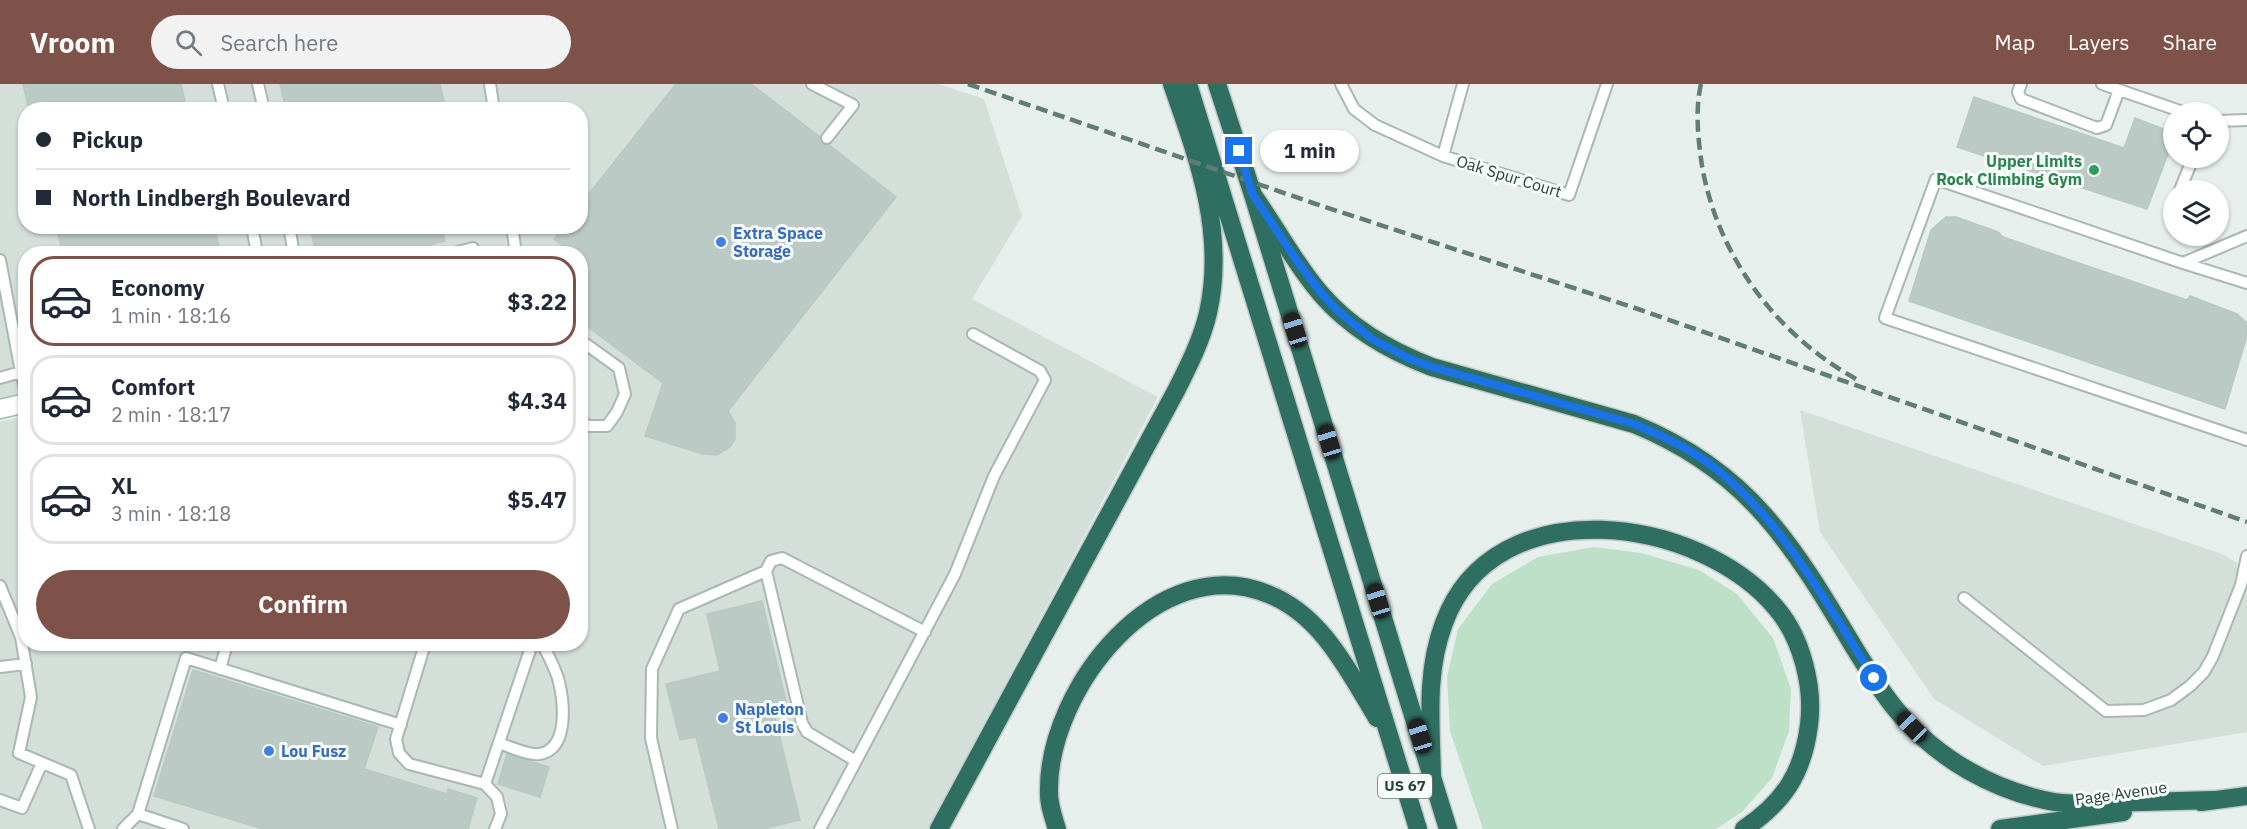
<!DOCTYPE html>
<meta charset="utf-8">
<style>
:root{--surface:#fff;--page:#f2f2f3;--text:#1f2937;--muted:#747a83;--line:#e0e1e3;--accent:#7f5249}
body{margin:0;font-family:"IBM Plex Sans",sans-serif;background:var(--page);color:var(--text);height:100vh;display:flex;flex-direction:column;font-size:22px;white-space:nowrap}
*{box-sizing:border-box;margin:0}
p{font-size:20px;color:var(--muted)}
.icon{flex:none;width:33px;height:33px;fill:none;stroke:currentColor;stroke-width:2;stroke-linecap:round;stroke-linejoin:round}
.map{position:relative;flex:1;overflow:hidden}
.panel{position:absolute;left:18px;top:162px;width:570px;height:405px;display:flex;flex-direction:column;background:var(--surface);border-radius:24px;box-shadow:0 2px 4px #0004}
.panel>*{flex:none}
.banner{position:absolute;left:18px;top:18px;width:570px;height:132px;border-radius:24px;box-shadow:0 2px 4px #0004;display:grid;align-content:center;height:132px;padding:0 18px;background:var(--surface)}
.fabs{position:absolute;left:2163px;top:18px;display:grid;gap:12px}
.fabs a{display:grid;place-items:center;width:66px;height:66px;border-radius:50%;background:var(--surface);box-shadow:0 2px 4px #0004;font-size:30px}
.end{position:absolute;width:27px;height:27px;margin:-14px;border:8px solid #1a73e8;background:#fff;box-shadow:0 0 0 3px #fff}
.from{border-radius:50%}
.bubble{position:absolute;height:42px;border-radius:21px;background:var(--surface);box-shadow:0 2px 4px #0004;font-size:20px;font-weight:800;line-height:42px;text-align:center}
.car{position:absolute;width:18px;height:36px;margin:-18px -9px;border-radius:8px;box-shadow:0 0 4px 2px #0007;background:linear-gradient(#222 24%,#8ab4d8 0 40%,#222 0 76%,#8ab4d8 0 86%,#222 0)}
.banner b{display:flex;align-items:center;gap:21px;height:57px;font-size:22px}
.banner b+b{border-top:2px solid var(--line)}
.banner i{width:15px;height:15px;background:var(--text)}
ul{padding:10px 0 0;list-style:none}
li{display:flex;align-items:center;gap:18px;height:90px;margin:0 12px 9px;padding:0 6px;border:3px solid var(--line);border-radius:24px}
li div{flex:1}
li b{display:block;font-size:22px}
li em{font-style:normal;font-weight:800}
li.on{border-color:var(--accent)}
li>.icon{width:54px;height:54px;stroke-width:1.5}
.primary-button{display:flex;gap:12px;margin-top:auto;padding:12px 18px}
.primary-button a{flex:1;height:69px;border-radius:36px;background:var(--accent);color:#fff;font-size:24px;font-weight:800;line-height:69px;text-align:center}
header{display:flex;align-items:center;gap:36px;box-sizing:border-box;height:84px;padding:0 30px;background:var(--accent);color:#fff}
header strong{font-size:28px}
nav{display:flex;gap:33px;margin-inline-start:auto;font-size:21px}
.search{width:420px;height:54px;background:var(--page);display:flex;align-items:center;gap:15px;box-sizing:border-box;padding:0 21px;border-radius:33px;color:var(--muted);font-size:22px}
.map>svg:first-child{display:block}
</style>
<header>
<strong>Vroom</strong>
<div class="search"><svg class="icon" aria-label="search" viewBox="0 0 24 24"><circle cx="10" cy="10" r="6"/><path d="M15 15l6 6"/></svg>Search here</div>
<nav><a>Map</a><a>Layers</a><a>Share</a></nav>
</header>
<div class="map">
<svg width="2247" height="745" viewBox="0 0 2247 745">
<rect width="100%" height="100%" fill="#e6efeb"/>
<path fill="#d4dfda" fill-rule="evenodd" d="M 0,0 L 938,0 L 984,15 L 1022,132 L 972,215 L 1158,313 L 928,745 L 0,745 L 0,338 L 25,331 L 26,560 L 580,560 L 580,170 L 26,170 L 25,310 L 0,316 ZM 26,26 L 580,26 L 580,142 L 26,142 Z
M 1800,326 L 2222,470 L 2247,485 L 2247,648 L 2043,682 L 1934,615 L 1820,448 Z"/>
<path fill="#bfe0c8" d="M 1594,463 L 1641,469 L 1699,486 L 1737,510 L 1773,554 L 1791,605 L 1789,647 L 1772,694 L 1742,728 L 1716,745 L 1483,745 L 1450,647 L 1447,593 L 1458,545 L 1492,500 L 1538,473 Z"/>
<path fill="#bbcac4" stroke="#b8c9c2" stroke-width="1.5" d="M 23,0 L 181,0 L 187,26 L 29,26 Z
M 280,0 L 440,0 L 446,26 L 286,26 Z
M 676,0 L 751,0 L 820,53 L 823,60 L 829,61 L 896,113 L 728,327 L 735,339 L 735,355 L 730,363 L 717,371 L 703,370 L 645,352 L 663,299 L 580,237 L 580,170 L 573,170 L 554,155 L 564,142 L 580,142 L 580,121 Z
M 1974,13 L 2124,64 L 2135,34 L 2174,49 L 2174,54 L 2147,125 L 1957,63 Z
M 1946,133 L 1956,133 L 1998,148 L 2003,153 L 2187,216 L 2190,212 L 2237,230 L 2246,238 L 2247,252 L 2225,325 L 1909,217 L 1931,146 Z
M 56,142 L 214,142 L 221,170 L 63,170 Z
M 310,142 L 441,142 L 445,157 L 393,170 L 316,170 Z
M 762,517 L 789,630 L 775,633 L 800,736 L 763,745 L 719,745 L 696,653 L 680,656 L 666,600 L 720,587 L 707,530 Z
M 193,586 L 378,643 L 364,685 L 447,710 L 448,705 L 477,714 L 468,745 L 263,745 L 154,712 Z
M 507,670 L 549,683 L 540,713 L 498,700 Z"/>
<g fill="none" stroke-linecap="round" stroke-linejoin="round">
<g stroke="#a8b8b2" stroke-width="14">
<path id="lane" d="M 218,0 L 224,26
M 258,0 L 264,26
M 490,0 L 494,26
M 812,0 L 853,21 L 827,54
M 1341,0 L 1354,25 L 1375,41 L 1443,72 L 1569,111 L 1607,0
M 2021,0 L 2018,8 L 2021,15 L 2097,44 L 2106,41 L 2119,6
M 2102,0 L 2183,28
M 2218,37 L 2247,36
M 1443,72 L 1463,0
M 2180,106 L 2193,74
M 252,142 L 257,170
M 289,142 L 294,170
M 512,142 L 516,170
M 2247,152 L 2183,179 L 1936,95 L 1885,234 L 2247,356
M 450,170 L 473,164 L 474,170
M 0,176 L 21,288
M 2183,179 L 2247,199
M 0,294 L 21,288 L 26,309
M 580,336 L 588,342 L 607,342 L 617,328 L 625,310 L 619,284 L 583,258
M 0,502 L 21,553 L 31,613 L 19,669 L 71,691 L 89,745
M 1964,514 L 2106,627 L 2144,626 L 2171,616 L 2190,602 L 2204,588 L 2213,572 L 2241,501 L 2247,472
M 425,560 L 396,655 L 399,669 L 409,680 L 485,700 L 497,713 L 501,730 L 495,745
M 0,583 L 26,580
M 220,585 L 227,560
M 499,659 C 508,662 530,672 539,670 C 569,666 564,619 559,598 C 556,585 548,572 543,560
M 856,677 L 807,648 L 802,639 L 766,487 L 771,477 L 782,474 L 925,548
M 485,700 L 532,560
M 0,716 L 22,724 L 42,679
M 138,730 L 186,574 L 401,641
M 123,745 L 138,730 L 183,745
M 672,745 L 651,654 L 652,585 L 679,525 L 766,487
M 820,745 L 955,490 L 994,392 L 1045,296 L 1040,287 L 973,250"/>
</g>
<g stroke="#a8b8b2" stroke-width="21">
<path id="street" d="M 0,325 L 26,319"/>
</g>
<g stroke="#c2cac8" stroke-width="21">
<path id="highway" d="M 1188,0 L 1418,745
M 1217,0 L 1253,111 L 1448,745
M 1253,111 C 1276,143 1295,180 1321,210 C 1351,245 1390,267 1432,283 L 1634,340 C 1685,361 1730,391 1766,433 C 1801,473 1828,520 1855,565 C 1869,587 1882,610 1899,629 C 1938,675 1994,707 2054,718 C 2071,721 2090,719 2108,719 C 2143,718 2178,717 2213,716
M 1432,692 C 1431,640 1425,589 1444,539 C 1494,403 1700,431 1777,525 C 1802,555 1814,603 1809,641 C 1803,689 1784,718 1744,745
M 2201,718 L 2247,712
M 939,745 L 1177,305 C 1189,281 1202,255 1208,229 C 1226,149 1198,74 1172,0
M 1057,745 C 1053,732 1048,719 1049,705 C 1049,605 1157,465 1268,510 C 1322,531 1349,588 1377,634
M 2000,745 L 2123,728"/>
</g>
<use href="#lane" stroke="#fff" stroke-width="10"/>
<use href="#street" stroke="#fff" stroke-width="18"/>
<use href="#highway" stroke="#2f6f62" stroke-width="18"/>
<path stroke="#5f7d75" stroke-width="4.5" stroke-dasharray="12 6" stroke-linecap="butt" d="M 968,0 L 1316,120 L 1635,224 L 2247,438
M 1701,0 C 1695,26 1698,55 1702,82 C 1718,173 1777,252 1858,296"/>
</g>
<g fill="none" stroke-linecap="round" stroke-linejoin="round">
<path stroke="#1a73e8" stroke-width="8" d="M 1239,67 L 1253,111 L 1297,177 L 1322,210 L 1338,227 L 1372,255 L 1410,275 L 1432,283 L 1634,340 C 1660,351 1687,363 1711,381 C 1783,436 1826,519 1874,594"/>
</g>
<circle fill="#2e9e5b" stroke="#f7fbf9" stroke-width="2" cx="2094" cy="86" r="6"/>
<g fill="#3f7fe0" stroke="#f7fbf9" stroke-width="2">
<circle cx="721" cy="158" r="6"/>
<circle cx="723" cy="634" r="6"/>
<circle cx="269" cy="667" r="6"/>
</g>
<g text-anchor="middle" stroke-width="6" stroke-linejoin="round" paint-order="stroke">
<rect fill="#f7fbf9" stroke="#637a73" stroke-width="1.5" x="1378" y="690" width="54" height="24" rx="4.5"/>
<g font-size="15" font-weight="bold" fill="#24423a">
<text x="1405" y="707">US 67</text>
</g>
<g font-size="16" font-weight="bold" fill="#27864d" stroke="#f7fbf9" text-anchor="end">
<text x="2082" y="83">Upper Limits<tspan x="2082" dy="18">Rock Climbing Gym</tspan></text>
</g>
<g font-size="16" fill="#24423a" stroke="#f7fbf9">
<text transform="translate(1509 92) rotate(17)" y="6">Oak Spur Court</text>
<text transform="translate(2121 709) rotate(-8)" y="6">Page Avenue</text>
</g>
<g font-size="16" font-weight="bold" fill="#366cbe" stroke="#f7fbf9" text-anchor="start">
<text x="733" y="155">Extra Space<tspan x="733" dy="18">Storage</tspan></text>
<text x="735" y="631">Napleton<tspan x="735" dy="18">St Louis</tspan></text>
<text x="281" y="673">Lou Fusz</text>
</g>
</g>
</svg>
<div class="fabs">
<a><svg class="icon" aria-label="locate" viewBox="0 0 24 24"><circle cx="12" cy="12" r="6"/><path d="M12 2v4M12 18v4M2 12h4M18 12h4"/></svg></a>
<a><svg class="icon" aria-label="layers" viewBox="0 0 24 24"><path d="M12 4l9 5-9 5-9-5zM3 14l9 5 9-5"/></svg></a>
</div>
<i class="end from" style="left:1874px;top:594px"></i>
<i class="end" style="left:1239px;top:67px"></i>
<div class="bubble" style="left:1260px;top:46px;width:99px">1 min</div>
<i class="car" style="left:1295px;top:246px;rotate:343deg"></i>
<i class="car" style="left:1329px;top:358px;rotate:343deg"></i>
<i class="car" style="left:1378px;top:517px;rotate:343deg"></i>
<i class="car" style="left:1912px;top:643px;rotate:316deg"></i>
<i class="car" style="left:1420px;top:652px;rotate:343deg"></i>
<div class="banner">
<b><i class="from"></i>Pickup</b>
<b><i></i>North Lindbergh Boulevard</b>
</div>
<section class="panel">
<ul>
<li class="on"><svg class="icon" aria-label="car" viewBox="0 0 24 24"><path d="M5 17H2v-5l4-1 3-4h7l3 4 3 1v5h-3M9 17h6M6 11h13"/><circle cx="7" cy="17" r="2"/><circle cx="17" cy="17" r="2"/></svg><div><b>Economy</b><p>1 min · 18:16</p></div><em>$3.22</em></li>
<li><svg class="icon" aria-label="car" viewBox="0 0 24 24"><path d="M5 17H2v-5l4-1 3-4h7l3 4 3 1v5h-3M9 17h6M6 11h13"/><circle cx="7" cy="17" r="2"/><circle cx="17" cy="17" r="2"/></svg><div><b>Comfort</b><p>2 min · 18:17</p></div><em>$4.34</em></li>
<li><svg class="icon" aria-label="car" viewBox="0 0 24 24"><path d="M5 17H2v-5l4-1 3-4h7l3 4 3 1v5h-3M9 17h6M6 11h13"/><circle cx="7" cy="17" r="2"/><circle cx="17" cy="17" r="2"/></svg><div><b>XL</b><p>3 min · 18:18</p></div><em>$5.47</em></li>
</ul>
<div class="primary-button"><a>Confirm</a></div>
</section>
</div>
